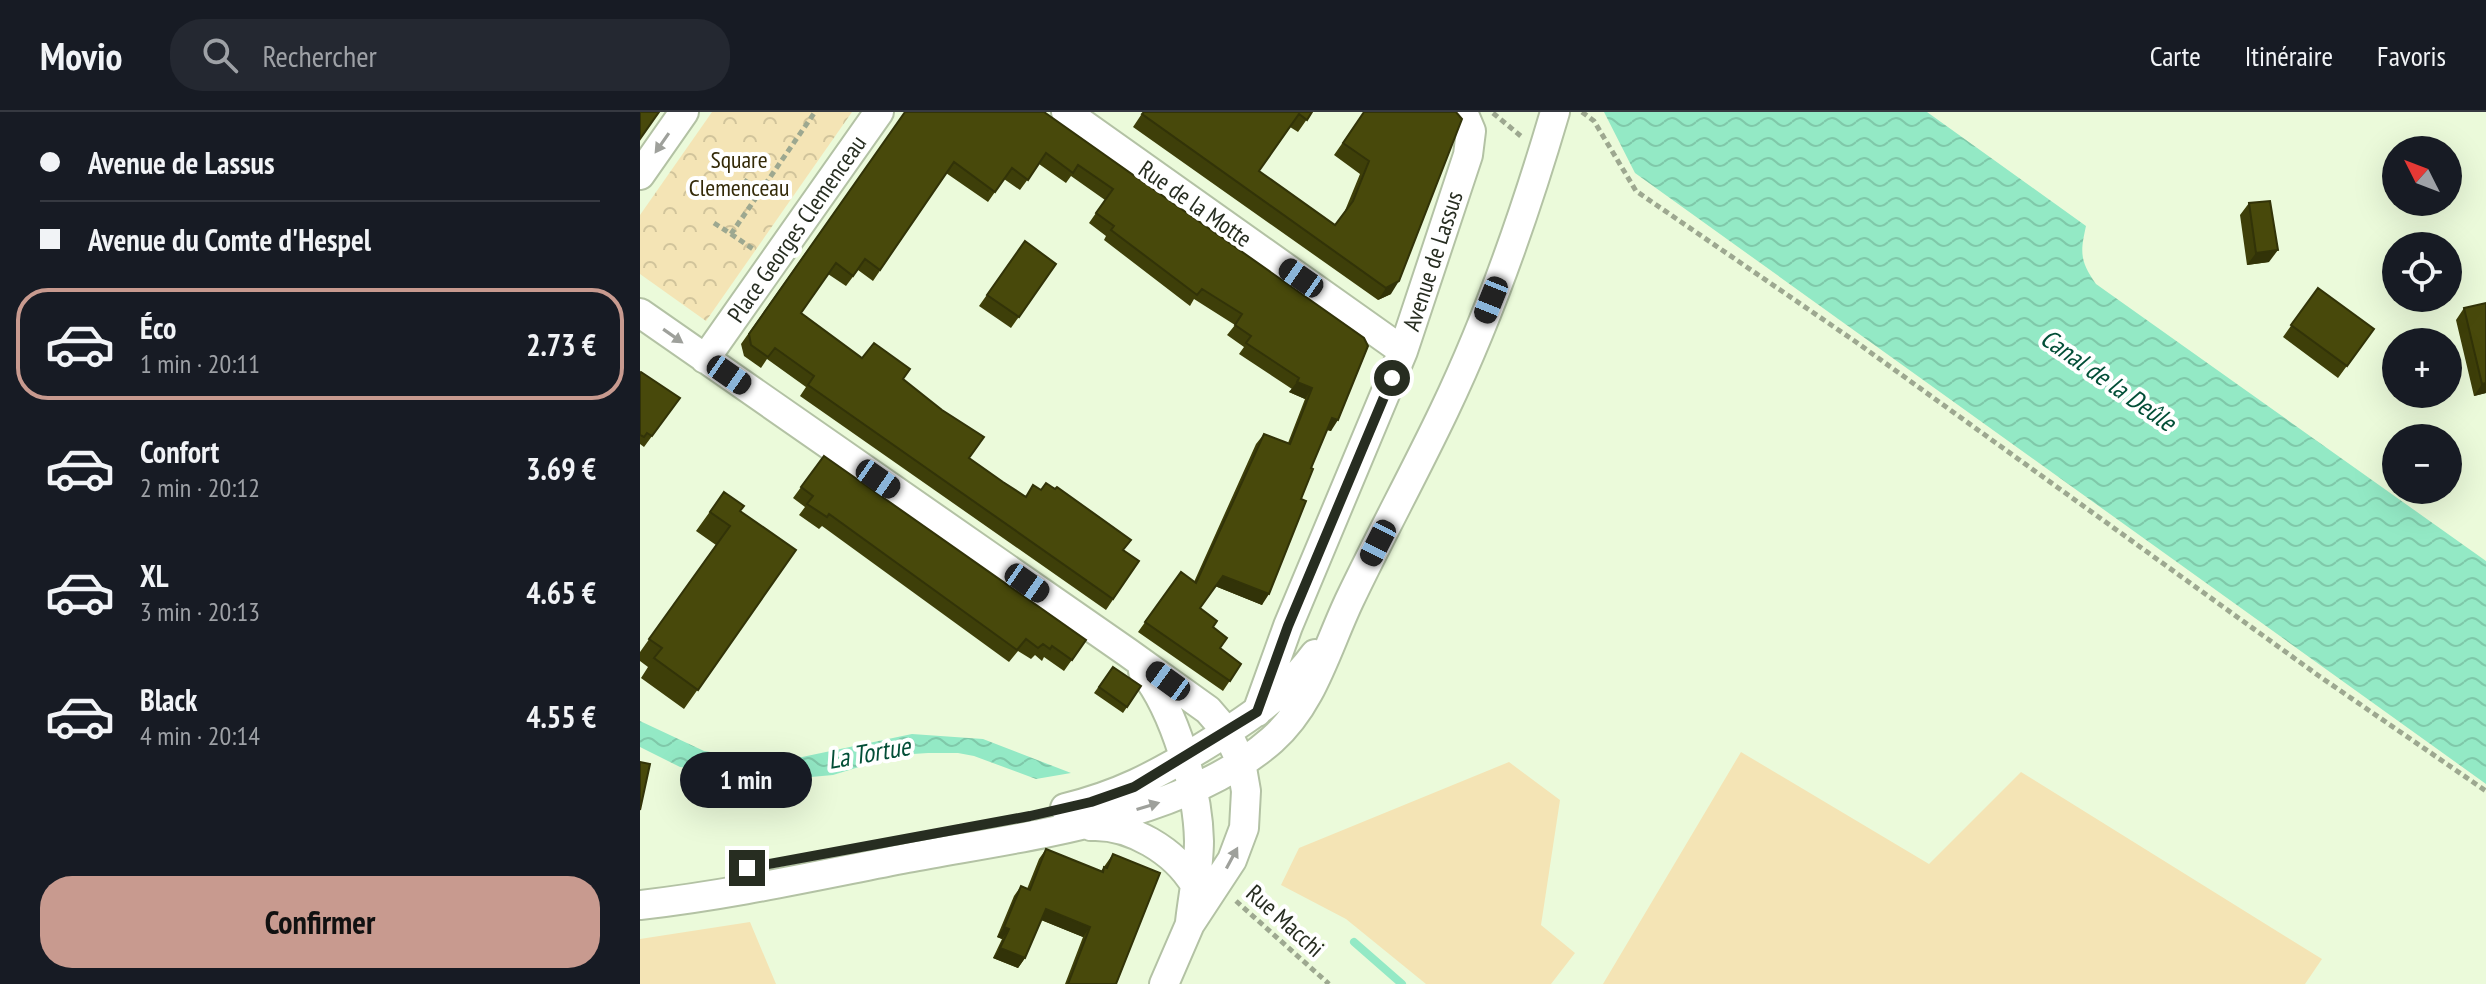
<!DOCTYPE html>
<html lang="fr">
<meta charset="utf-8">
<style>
:root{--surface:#171b24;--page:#242831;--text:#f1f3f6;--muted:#9ea1a6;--line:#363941;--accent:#c89a8f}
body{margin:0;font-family:"PT Sans Narrow",sans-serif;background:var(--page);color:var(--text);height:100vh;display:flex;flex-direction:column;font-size:30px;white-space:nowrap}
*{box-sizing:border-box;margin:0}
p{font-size:26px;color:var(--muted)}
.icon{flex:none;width:44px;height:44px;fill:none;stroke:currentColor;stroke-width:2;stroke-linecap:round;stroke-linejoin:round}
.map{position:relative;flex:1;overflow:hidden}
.panel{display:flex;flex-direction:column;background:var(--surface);width:640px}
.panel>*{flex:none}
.banner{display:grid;align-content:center;height:176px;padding:0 40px;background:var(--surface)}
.needle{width:52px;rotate:312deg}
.buttons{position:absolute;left:1742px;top:24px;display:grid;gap:16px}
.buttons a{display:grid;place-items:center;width:80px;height:80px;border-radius:50%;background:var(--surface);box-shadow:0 8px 32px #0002;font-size:40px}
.end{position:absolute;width:36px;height:36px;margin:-18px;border:10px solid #272d21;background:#fff;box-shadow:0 0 0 4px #fff}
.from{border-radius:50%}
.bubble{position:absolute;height:56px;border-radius:28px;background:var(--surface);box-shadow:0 8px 32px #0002;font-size:26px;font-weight:800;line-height:56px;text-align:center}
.car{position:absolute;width:24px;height:48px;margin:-24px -12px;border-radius:10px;box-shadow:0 0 6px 2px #0007;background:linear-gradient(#222 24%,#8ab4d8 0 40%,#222 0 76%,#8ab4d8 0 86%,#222 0)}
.banner b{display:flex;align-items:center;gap:28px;height:76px;font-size:30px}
.banner b+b{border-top:2px solid var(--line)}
.banner i{width:20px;height:20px;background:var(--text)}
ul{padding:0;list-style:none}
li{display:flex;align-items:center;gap:24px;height:112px;margin:0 16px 12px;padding:0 24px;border:4px solid transparent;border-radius:32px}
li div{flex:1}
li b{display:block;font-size:30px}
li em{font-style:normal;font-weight:800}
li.selected{border-color:var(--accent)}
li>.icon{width:72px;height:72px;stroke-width:1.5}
.action{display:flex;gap:16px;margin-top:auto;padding:16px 40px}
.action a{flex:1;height:92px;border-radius:32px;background:var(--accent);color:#111;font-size:32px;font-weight:800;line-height:92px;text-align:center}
header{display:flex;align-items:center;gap:48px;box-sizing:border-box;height:112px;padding:0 40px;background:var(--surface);border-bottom:2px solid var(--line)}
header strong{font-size:38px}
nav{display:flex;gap:44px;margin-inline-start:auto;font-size:28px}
.search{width:560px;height:72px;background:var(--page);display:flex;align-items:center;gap:20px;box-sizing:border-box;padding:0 28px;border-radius:32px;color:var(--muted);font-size:30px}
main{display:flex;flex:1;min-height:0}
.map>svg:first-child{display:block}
</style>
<header>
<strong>Movio</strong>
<div class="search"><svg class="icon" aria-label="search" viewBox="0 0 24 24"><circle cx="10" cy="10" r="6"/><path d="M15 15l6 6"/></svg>Rechercher</div>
<nav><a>Carte</a><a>Itinéraire</a><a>Favoris</a></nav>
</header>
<main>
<section class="panel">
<div class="banner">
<b><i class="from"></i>Avenue de Lassus</b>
<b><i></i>Avenue du Comte d'Hespel</b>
</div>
<ul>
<li class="selected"><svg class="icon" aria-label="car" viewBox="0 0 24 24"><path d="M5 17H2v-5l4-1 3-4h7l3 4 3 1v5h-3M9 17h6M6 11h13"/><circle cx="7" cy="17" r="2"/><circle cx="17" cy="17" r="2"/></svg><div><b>Éco</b><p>1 min · 20:11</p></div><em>2.73 €</em></li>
<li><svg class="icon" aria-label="car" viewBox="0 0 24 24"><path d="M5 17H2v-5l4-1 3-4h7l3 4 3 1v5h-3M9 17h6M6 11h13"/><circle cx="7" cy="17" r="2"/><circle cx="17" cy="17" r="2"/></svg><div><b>Confort</b><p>2 min · 20:12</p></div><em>3.69 €</em></li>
<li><svg class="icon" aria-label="car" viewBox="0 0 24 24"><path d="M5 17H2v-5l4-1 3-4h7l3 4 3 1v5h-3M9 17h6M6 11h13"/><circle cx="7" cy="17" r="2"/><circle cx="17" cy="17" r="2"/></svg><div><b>XL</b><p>3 min · 20:13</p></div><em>4.65 €</em></li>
<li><svg class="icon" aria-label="car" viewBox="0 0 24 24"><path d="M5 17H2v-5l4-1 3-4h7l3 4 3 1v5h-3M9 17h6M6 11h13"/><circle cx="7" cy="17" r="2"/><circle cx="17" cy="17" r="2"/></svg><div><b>Black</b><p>4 min · 20:14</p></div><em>4.55 €</em></li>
</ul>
<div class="action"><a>Confirmer</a></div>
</section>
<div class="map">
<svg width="1846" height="872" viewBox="0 0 1846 872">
<defs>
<pattern id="park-crowns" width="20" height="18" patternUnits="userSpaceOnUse" patternTransform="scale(2)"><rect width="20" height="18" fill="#f4e4b5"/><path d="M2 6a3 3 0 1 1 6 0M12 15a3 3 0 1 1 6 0" fill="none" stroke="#d1c49b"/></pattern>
<pattern id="water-waves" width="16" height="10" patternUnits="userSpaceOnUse" patternTransform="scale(2)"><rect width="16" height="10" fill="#93e9c5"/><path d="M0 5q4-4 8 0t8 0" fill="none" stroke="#7fc8a9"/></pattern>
</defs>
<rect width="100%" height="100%" fill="#ebfada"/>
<path fill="#f4e4b5" d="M 1101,640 L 1289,752 L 1381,660 L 1682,847 L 1665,872 L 963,872 Z
M 869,650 L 920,688 L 901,813 L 935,841 L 911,872 L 786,872 L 706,807 L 641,773 L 659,736 Z
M 110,810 L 136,872 L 0,872 L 0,827 Z"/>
<path fill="url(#park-crowns)" d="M 72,0 L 212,0 L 66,209 L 0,162 L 0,103 Z"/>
<path fill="url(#water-waves)" d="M 964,0 L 1287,0 L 1446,114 C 1440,141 1440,149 1456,172 L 1846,449 L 1846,672 L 995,61 Z
M 0,609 L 64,639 L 128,649 L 162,645 L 272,622 L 343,627 L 431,661 L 396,667 L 334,644 L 318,641 L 288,641 L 258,643 L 193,663 L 138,668 L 112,666 L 40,655 L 0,635 Z"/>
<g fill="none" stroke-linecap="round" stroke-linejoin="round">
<path stroke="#93e9c5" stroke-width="8" d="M 714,830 L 762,872"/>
<g stroke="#b3c2a4" stroke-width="32">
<path id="minor" d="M 426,0 L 763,239
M 0,63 L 44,0
M 0,201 L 487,540 L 568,598 L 587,620 L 601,650 L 606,679 L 604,716 L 592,748 L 550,812 L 524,872
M 65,247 L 239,0
M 503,559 C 535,599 558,678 559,729 C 559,756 553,783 550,810
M 617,600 L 648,514 L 763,239 L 828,43 L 831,19 L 823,0
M 425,696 C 479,683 514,664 561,636 C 605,609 644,584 675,542
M 451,714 C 490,712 535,739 555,773
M 0,793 C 90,783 179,763 267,746 C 382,724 541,708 632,628 C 673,592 687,535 710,487 C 740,424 774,362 804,299 C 850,203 885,102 915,0"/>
</g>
<path stroke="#9da890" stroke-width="5" stroke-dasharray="6 4" stroke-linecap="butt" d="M 942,0 L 954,9 L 996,79 L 1216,230 L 1679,564 L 1846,679
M 853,1 L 882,25
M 104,68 L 120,79
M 74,111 L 91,122 L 175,0
M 91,122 L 113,137
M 596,789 L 689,872"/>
<use href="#minor" stroke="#fff" stroke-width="28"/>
</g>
<path fill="#3e3f09" d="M 265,0 L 404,0 L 724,226 L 691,319 L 687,318 L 671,356 L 622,493 L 575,474 L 560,496 L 573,515 L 580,536 L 601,552 L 583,579 L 498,520 L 541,460 L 554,470 L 616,332 L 624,322 L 648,331 L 665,287 L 649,280 L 652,277 L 599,242 L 604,235 L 587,223 L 595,213 L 554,187 L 550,194 L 464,128 L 466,124 L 449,111 L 465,88 L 431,64 L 426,71 L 399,52 L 380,78 L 364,67 L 348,90 L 306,61 L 233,169 L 218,158 L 206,174 L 188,162 L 161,201 L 222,246 L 263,267 L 329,346 L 363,370 L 386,385 L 483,438 L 499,449 L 466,498 L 160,284 L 166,275 L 127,247 L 121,256 L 104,244 L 101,232 Z
M 503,0 L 672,0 L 658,20 L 650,15 L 619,59 L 695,113 L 704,101 L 720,62 L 694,43 L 724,0 L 751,182 L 738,188 L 493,15 Z
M 1609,91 L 1629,150 L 1607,153 L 1600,103 Z
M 385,129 L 416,152 L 371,216 L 339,194 Z
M 1678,176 L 1734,217 L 1698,266 L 1643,225 Z
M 1846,191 L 1846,281 L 1834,284 L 1816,208 L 1824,196 Z
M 0,261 L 40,286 L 4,335 L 0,332 Z
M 184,344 L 446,528 L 424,559 L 404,545 L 402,549 L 395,543 L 391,547 L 378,539 L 369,550 L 182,414 L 179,417 L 159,403 L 165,395 L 153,386 Z
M 84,380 L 100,399 L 156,438 L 44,597 L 1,566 L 8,555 L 0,549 L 0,540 L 76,433 L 56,419 Z
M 473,555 L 501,574 L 483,601 L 454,581 Z
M 406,737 L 461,759 L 473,742 L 476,872 L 425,872 L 443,825 L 401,808 L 385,846 L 378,856 L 353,846 L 362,827 L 357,825 L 374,784 L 381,774 L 387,777 L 399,747 Z"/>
<path fill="#323308" d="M 1638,138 L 1629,150 L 1607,153 L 1616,141 Z
M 759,169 L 751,182 L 738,188 L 746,176 Z
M 657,270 L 672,276 L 665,287 L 649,280 Z
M 1846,271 L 1846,281 L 1834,284 L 1842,272 Z
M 692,306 L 698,308 L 691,319 L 684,317 Z
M 583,464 L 629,482 L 622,493 L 575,474 Z
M 406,797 L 450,815 L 443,825 L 399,807 Z
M 364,815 L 369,817 L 362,827 L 357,825 Z
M 360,836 L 385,846 L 378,856 L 353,846 Z"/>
<path fill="#48490b" stroke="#323308" stroke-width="2" d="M 0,0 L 19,0 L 0,27 Z
M 265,0 L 404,0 L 724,226 L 728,234 L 698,308 L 692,306 L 671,356 L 673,357 L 661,387 L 666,389 L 629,482 L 583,464 L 560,496 L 577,509 L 573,515 L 587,526 L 580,536 L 601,552 L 590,569 L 505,510 L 541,460 L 556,471 L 624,322 L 650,332 L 672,276 L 657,270 L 659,266 L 606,231 L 611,224 L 595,213 L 602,202 L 562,177 L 557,183 L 471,118 L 474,114 L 456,101 L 473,77 L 438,53 L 433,61 L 406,41 L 388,68 L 372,56 L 355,80 L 314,50 L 240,158 L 225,147 L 213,164 L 196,151 L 161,201 L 222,246 L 234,231 L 270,257 L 263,267 L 302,298 L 344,325 L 329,346 L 363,370 L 386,385 L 393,373 L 401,378 L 406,371 L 415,377 L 417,375 L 491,428 L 483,438 L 499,449 L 473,487 L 168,273 L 174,264 L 135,236 L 128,245 L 111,233 L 109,222 Z
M 504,0 L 672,0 L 667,8 L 659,2 L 619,59 L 695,113 L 713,89 L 729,49 L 703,31 L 724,0 L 816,0 L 822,7 L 759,169 L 746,176 L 502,2 Z
M 1630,89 L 1638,138 L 1616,141 L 1609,91 Z
M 385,129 L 416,152 L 379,205 L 347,183 Z
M 1678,176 L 1734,217 L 1707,254 L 1651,213 Z
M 1846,191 L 1846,271 L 1842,272 L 1824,196 Z
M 1,260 L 40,286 L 12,324 L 7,321 L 4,325 L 0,323 L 0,261 Z
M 184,344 L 446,528 L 432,548 L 412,534 L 410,537 L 403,532 L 398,536 L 386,527 L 377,538 L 189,402 L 187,405 L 167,392 L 173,384 L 161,375 Z
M 84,380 L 104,394 L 100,399 L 156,438 L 58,578 L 14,546 L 22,536 L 9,527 L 90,414 L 70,400 Z
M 473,555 L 501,574 L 487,595 L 459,575 Z
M 0,650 L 10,652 L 0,698 Z
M 406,737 L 463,760 L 464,755 L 467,756 L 473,742 L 520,761 L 476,872 L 428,872 L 450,815 L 406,797 L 385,846 L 360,836 L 369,817 L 364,815 L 381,774 L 390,778 Z"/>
<defs><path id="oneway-solid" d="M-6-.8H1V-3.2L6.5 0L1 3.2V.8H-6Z" transform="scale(2)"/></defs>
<g fill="#9ea09b">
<use href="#oneway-solid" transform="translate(22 31) rotate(125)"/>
<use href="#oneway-solid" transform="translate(33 224) rotate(35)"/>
<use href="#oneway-solid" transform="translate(508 694) rotate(-17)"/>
<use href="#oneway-solid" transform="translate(592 746) rotate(-62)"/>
</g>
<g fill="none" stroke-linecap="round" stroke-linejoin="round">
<path stroke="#272d21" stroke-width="10" d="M 107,756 L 390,704 L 451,690 L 494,675 L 617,600 L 648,514 L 752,266"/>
</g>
<g text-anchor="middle" stroke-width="8" stroke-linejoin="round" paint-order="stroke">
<g font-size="24" fill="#342a08" stroke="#fff">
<text x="99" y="56">Square<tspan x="99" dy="28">Clemenceau</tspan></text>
</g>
<g font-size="24" fill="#272d21" stroke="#fff">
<text transform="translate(555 92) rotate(35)" y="8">Rue de la Motte</text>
<text transform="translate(157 117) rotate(-55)" y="8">Place Georges Clemenceau</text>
<text transform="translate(793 149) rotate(-72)" y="8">Avenue de Lassus</text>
<text transform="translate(645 809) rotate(42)" y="8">Rue Macchi</text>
</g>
<g font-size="26" font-style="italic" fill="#024e37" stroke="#fff">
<text transform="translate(1468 268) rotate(35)" y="9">Canal de la Deûle</text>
<text transform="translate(229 641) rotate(-10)" y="9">La Tortue</text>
</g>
</g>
</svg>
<div class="buttons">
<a><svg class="needle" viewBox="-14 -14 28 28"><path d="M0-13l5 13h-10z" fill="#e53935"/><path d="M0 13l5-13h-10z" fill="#9ea1a6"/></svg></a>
<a><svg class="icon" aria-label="locate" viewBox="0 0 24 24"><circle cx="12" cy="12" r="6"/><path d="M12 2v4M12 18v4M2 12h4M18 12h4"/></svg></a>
<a>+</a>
<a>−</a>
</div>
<i class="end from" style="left:752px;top:266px"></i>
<i class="end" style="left:107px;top:756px"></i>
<div class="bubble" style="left:40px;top:640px;width:132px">1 min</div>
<i class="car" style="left:661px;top:166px;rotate:305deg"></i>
<i class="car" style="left:851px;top:188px;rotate:202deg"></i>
<i class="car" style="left:89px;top:263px;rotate:125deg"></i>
<i class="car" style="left:238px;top:367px;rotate:125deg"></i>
<i class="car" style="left:738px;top:431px;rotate:207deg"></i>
<i class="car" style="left:387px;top:471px;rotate:125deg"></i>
<i class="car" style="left:528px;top:569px;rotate:306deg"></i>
</div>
</main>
